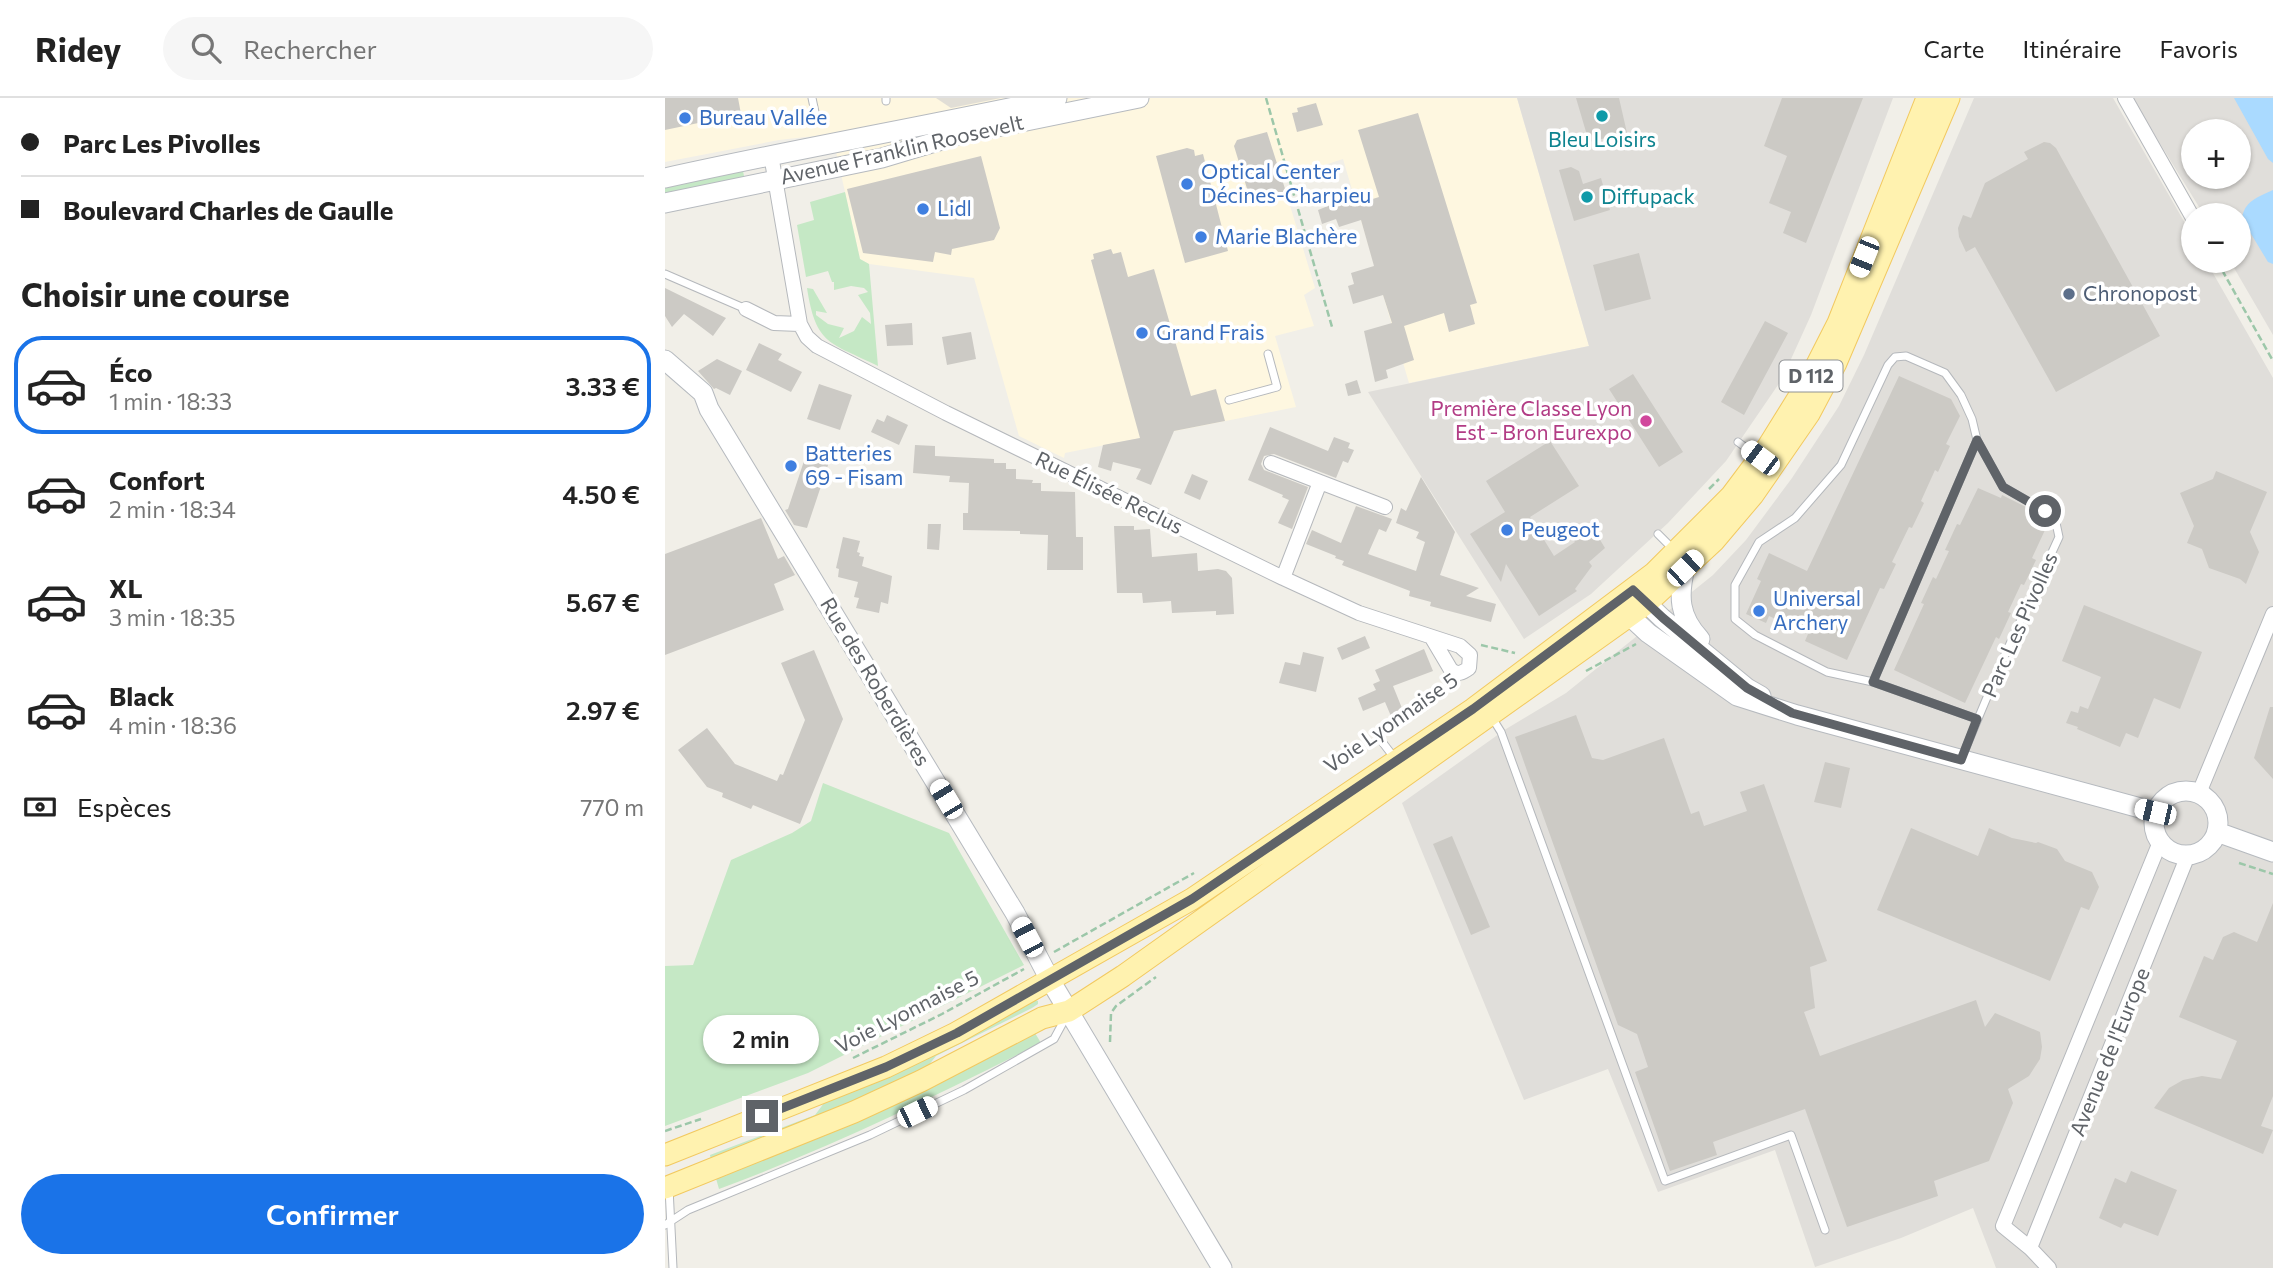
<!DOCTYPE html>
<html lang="fr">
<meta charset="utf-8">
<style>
:root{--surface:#fff;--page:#f6f6f6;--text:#222;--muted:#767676;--line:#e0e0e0;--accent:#1a73e8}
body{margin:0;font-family:Commissioner,sans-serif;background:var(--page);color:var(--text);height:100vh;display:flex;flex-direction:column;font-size:26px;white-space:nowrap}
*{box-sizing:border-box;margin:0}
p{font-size:23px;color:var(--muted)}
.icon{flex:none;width:38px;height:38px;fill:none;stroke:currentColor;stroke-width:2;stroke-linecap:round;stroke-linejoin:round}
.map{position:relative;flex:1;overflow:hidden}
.side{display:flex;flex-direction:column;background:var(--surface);width:665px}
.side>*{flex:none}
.guide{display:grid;align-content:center;height:154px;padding:0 21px;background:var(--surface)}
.fabs{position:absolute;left:1516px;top:21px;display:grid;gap:14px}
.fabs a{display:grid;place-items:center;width:70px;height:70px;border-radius:50%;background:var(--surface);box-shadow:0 2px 5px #0004;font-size:35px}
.end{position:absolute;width:32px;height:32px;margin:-16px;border:9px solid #5f6368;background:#fff;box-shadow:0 0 0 4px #fff}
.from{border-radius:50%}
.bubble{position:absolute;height:49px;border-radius:24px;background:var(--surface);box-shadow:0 2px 5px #0004;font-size:23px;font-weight:600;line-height:49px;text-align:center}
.car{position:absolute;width:21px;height:42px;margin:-21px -10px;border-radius:9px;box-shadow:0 0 5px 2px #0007;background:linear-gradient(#fff 24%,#345 0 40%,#fff 0 76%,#345 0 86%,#fff 0)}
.guide b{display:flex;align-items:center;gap:24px;height:66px;font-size:26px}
.guide b+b{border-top:2px solid var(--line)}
.guide i{width:18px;height:18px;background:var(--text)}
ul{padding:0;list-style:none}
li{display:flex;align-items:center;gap:21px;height:98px;margin:0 14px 10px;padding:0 7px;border:4px solid transparent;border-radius:28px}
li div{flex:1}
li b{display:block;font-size:26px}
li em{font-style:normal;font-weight:600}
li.active{border-color:var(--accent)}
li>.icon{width:63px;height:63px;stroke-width:1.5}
h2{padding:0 21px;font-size:32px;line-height:84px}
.pay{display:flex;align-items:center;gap:18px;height:77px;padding:0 21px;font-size:26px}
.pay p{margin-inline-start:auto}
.action{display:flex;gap:14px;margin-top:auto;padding:14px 21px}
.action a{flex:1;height:80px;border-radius:42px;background:var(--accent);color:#fff;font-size:28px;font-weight:600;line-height:80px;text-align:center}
header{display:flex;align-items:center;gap:42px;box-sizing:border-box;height:98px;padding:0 35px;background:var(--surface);border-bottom:2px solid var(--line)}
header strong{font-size:33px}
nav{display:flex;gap:38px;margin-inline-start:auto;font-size:24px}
.search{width:490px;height:63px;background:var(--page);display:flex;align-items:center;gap:18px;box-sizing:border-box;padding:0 24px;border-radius:38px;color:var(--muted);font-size:26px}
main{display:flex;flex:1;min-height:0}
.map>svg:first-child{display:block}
</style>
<header>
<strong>Ridey</strong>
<div class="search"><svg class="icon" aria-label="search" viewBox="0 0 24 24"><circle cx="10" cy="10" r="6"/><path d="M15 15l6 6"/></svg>Rechercher</div>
<nav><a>Carte</a><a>Itinéraire</a><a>Favoris</a></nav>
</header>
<main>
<section class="side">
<div class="guide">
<b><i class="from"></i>Parc Les Pivolles</b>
<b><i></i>Boulevard Charles de Gaulle</b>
</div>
<h2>Choisir une course</h2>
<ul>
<li class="active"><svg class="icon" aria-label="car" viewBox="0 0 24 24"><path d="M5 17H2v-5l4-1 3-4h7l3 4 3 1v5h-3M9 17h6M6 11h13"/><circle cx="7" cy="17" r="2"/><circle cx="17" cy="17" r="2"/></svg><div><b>Éco</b><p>1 min · 18:33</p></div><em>3.33 €</em></li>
<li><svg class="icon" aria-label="car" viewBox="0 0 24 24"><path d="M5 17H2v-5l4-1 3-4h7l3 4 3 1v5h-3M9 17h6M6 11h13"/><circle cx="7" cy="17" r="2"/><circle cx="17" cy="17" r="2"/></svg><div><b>Confort</b><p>2 min · 18:34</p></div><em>4.50 €</em></li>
<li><svg class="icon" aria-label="car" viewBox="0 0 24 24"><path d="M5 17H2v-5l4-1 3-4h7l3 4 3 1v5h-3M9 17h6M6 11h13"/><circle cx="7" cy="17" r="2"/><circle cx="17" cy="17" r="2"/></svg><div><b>XL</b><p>3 min · 18:35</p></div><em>5.67 €</em></li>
<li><svg class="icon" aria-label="car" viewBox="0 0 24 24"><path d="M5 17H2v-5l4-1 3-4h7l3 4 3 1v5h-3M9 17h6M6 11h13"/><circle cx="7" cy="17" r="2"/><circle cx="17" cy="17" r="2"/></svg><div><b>Black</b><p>4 min · 18:36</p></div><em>2.97 €</em></li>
</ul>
<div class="pay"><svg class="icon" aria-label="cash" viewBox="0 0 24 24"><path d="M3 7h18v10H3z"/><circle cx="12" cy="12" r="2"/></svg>Espèces<p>770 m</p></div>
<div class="action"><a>Confirmer</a></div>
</section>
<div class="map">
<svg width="1608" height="1170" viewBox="0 0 1608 1170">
<rect width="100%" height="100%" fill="#f1efe8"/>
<path fill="#fef7e0" d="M 0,0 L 852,0 L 924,248 L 744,285 L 678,61 L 617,81 L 650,190 L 639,197 L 649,228 L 610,238 L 631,309 L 400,355 L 399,360 L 354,338 L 309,180 L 204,166 L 195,161 L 167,36 L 114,42 L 0,64 Z"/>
<path fill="#e0deda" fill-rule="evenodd" d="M 852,0 L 1228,0 L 1146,217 L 1117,281 L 1061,363 L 1003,425 L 926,496 L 859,541 L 703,294 L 924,248 Z
M 1309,0 L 1448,0 L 1528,139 L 1528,163 L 1541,163 L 1608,280 L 1608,1170 L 1331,1170 L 1308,1110 L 1236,1140 L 1150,1169 L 1110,1052 L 993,1094 L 943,971 L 859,1002 L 737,705 L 841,631 L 901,595 L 1048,477 L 1081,442 L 1127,380 L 1174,308 L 1199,257 Z
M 1467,0 L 1608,0 L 1608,237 L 1565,163 L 1573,163 L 1573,117 L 1539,117 ZM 1528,33 L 1573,33 L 1573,79 L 1528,79 Z"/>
<path fill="#e1ded6" d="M 271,0 L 336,0 L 286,10 Z"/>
<path fill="#c5e8c5" d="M 77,68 L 80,83 L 0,99 L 0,85 Z
M 180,94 L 195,161 L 204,166 L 213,268 C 165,244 151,248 142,190 L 148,191 L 162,215 L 151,213 L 151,217 L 163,226 L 179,230 L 174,240 L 189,233 L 197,219 L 206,226 L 205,215 L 193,197 L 203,194 L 199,190 L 186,188 L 169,192 L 169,184 L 167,184 L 163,173 L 141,179 L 132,127 L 149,122 L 145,104 Z
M 158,685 L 284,735 L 359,867 L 143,975 L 0,1028 L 0,868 L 28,867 L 66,762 L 127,735 L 146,723 Z
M 370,902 L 373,903 L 373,906 L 367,910 L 271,958 L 259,973 L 165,1015 L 46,1062 L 45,1057 L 150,1017 L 159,1005 L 271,955 Z
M 370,935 L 376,945 C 271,998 165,1050 54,1091 L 50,1077 Z"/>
<path fill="#aadaff" d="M 1569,0 L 1608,0 L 1608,65 L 1603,61 Z
M 1608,92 L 1608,166 L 1603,164 L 1577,121 C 1579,103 1593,99 1608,92 Z"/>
<path fill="#cccac5" d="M 0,0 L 73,0 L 76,16 L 0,32 Z
M 911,0 L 954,0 L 962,35 L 924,44 Z
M 1117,0 L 1198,0 L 1141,145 L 1118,135 L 1126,114 L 1104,105 L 1122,58 L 1099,48 Z
M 651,5 L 658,27 L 632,34 L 627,15 L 633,14 L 632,10 Z
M 753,15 L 812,205 L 805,207 L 810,226 L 784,234 L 779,215 L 739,228 L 749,262 L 721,272 L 723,280 L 710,284 L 699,233 L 727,225 L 718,197 L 688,206 L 683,188 L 689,186 L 686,175 L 709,168 L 696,122 L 674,129 L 671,121 L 657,126 L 653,112 L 668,106 L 666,100 L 682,95 L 685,108 L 714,99 L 693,32 Z
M 602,34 L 622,97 L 587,107 L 569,48 L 572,42 Z
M 1379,44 L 1385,45 L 1391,50 L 1495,238 L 1391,294 L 1310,149 L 1301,154 L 1294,139 L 1293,130 L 1298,117 L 1306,120 L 1320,85 L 1363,61 L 1359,54 Z
M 522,50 L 529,52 L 530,58 L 538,56 L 563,153 L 520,165 L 491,58 Z
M 316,58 L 335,130 L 329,142 L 287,151 L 286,157 L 270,154 L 268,164 L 198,155 L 182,91 Z
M 906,69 L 914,73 L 918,86 L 936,80 L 945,112 L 909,123 L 894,72 Z
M 446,151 L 448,156 L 456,154 L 463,179 L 489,171 L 526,298 L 551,291 L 560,323 L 509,333 L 486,387 L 471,381 L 476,371 L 448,364 L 446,373 L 433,369 L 438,347 L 475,340 L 426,162 L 429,161 L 428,156 Z
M 974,155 L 986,201 L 940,213 L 928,167 Z
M 0,190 L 61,220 L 48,238 L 19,216 L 7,229 L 0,218 Z
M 1100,223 L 1123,235 L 1079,317 L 1056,304 Z
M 247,225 L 248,247 L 222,248 L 220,227 Z
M 306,234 L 311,261 L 282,267 L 277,239 Z
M 94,245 L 117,256 L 113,262 L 137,274 L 126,294 L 81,272 Z
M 52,261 L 77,273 L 65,297 L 51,290 L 49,291 L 33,273 Z
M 968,276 L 1018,354 L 994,369 L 944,291 Z
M 1234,278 L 1286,301 L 1295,318 L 1281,346 L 1285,348 L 1273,374 L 1270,372 L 1256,403 L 1259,405 L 1247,430 L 1244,429 L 1227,464 L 1231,466 L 1219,491 L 1215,490 L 1182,562 L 1140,543 L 1143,536 L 1104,518 L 1101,525 L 1081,516 L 1096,483 L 1092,481 L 1104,455 L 1142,473 Z
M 692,282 L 696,295 L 683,298 L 680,286 Z
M 154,286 L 187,297 L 175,332 L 142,321 Z
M 222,317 L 243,327 L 234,347 L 206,334 L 212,321 L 219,324 Z
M 605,329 L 663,353 L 669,339 L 685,345 L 683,350 L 689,352 L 683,365 L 678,363 L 671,380 L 609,356 L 599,358 L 596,366 L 599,372 L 643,389 L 627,431 L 613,425 L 624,402 L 617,399 L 618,397 L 583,382 Z
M 885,343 L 914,388 L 865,419 L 889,458 L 910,444 L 907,440 L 926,427 L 940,450 L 924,464 L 927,468 L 910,491 L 912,493 L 874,518 L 841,466 L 836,484 L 805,436 L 840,414 L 821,383 Z
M 250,347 L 270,348 L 270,358 L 329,361 L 329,365 L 341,365 L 341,371 L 351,371 L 351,381 L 368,382 L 367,385 L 376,385 L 376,393 L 410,394 L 411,439 L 418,439 L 418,472 L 382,472 L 383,437 L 355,436 L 355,433 L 298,432 L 298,415 L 303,415 L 304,385 L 284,384 L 285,378 L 248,375 Z
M 141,357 L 164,364 L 142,430 L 129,427 L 120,412 L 123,411 Z
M 1551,373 L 1602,394 L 1585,434 L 1594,454 L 1581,486 L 1575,481 L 1544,470 L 1537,451 L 1522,445 L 1529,428 L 1515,395 L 1548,381 Z
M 527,376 L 543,383 L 535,402 L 519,395 Z
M 756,379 L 790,434 L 775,477 L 814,490 L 801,498 L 831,506 L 826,524 L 765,508 L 766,504 L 744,498 L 745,493 L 677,467 L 679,463 L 670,460 L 671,458 L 641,446 L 647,432 L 676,445 L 691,408 L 727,421 L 721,434 L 714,431 L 703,456 L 751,473 L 760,444 L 751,440 L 754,434 L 731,425 L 736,410 L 741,413 Z
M 1313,390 L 1336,400 L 1337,397 L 1363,410 L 1362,412 L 1372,417 L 1380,432 L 1367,460 L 1371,462 L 1359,487 L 1356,486 L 1343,514 L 1346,515 L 1334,541 L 1331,539 L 1300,605 L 1229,572 L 1259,506 L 1256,505 L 1268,479 L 1271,481 L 1284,453 L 1280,452 L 1292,426 L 1295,427 Z
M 96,420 L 113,461 L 119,458 L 130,477 L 109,486 L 119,512 L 0,557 L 0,456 Z
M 263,426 L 276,426 L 274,452 L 262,451 Z
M 449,428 L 469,428 L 469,432 L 485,431 L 487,459 L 532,455 L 533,473 L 553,471 L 561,473 L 567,480 L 569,516 L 551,517 L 551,513 L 507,515 L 506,503 L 478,505 L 477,495 L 452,495 Z
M 178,439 L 195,443 L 192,454 L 195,455 L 194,458 L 199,459 L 197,468 L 227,478 L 223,506 L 216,504 L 214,515 L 191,510 L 194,500 L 189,499 L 193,484 L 173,479 L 174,471 L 171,470 Z
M 1419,507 L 1537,554 L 1515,611 L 1489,600 L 1473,640 L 1461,635 L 1455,649 L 1412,631 L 1413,629 L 1401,625 L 1406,613 L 1413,615 L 1415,608 L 1423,611 L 1436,579 L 1397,563 Z
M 700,538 L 705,550 L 677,562 L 672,550 Z
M 759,551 L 768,573 L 728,588 L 743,625 L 731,630 L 720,604 L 698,613 L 693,600 L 711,592 L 708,586 L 715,583 L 710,572 Z
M 149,552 L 178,621 L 135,726 L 88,707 L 86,711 L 57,699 L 58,695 L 42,689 L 13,652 L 42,630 L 70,666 L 112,683 L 115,676 L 118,677 L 140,622 L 116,565 Z
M 638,554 L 659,559 L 651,594 L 614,585 L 620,564 L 635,567 Z
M 1605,609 L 1608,609 L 1608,681 L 1589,660 Z
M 911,617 L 927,660 L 938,662 L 999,640 L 1026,716 L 1034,713 L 1039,728 L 1082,713 L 1075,694 L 1099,686 L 1162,863 L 1145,869 L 1150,910 L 1139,914 L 1155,958 L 1311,902 L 1320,929 L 1330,915 L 1375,934 L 1377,949 L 1375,961 L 1364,978 L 1343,991 L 1348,1005 L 1324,1063 L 1269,1083 L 1273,1098 L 1182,1129 L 1140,1011 L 1048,1044 L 1052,1057 L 1005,1073 L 970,974 L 983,969 L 972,936 L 953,927 L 850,639 Z
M 1160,664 L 1185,670 L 1176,710 L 1149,704 Z
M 1246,730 L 1313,758 L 1324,730 L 1347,740 L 1371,745 L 1373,744 L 1392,751 L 1400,763 L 1427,774 L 1434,789 L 1424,812 L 1416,809 L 1385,883 L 1212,812 Z
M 787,738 L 825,829 L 806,837 L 768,746 Z
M 1608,805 L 1608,998 L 1596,1028 L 1608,1032 L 1598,1056 L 1489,1010 L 1504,990 L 1518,982 L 1537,978 L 1556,981 L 1572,943 L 1514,919 L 1539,858 L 1548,862 L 1558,839 L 1569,834 L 1592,844 Z
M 1466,1073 L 1512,1092 L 1493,1138 L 1459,1125 L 1456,1130 L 1434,1120 L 1450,1080 L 1461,1085 Z"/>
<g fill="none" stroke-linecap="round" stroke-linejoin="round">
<g stroke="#b5b8bc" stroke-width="9">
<path id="lane" d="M 147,0 L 150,14
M 221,0 L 221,3
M 0,176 L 81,211
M 564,302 L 612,289 L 603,256
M 1073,344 L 1092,358
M 993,436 L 1008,451
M 1208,584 L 1312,342
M 826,618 L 836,634 L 1000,1083 L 1126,1037 L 1160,1132
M 718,645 L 731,662
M 1297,659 L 1338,561 L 1394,439 L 1391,425 L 1380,413 L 1338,389 L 1312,342 L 1307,321 L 1296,297 L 1280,275 L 1241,258 L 1230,259 L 1223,267 L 1176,367 L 1130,420 L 1094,444 L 1070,487 L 1070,521 L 1090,537 L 1162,574 L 1208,584 L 1312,621
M 4,1090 L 8,1170
M 0,1127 L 23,1112 L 205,1037 L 299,992 L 389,941 L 402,917"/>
</g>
<g stroke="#b5b8bc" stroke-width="16">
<path id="street" d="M 1460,0 L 1528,120
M 106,57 L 135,226 L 142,239 L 152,248 L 281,315 L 618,480 L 694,515 L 795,548 L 805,557 L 804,570 C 797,575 793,577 786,572 L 767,540
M 81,211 L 109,225 L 135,226
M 606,365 L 655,384
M 618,480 L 655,384 L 720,409
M 1534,695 L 1608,516
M 1365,1150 L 1523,757
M 1384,1170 L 1365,1150 L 1338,1128 L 1495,744"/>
</g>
<g stroke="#b6babf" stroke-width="21">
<path id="secondary" d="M 0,80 C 130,51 262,28 392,0
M 0,105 L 217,60 L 297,36 L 474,0
M 0,262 L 38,295 L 44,311 L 350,815 L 385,882 L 557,1170
M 1020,470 C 1013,498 1014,519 1035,541
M 971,495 L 997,520 L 1082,590 L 1096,598
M 954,508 L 983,535 L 1072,598 L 1132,617 L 1490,714
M1489 725a32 32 0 1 1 64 0a32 32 0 1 1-64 0Z
M 1552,734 L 1608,754"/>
</g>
<g stroke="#f2c960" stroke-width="23">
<path id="primary" d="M 0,1057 L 221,969 L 291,935 L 527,801 L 808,611 L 989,475 L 1066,398 L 1102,350 L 1143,284 L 1173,225 L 1262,0
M 0,1090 L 189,1014 L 256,983 L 377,920 L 404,913 L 458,878 L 981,506 L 1049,443 L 1088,397 L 1144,316 L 1171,265 L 1284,0"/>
</g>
<path stroke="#9cc7a9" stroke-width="2.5" stroke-dasharray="7 3.5" stroke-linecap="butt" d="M 601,0 L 667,229
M 1552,163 L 1608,263
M 1044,391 L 1054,381
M 816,547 L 850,555
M 921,573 L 971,546
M 1574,765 L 1608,776
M 389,854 L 529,775
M 445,944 L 446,915 L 451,908 L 491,879
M 188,960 L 277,916 L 359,871
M 0,1033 L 36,1021"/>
<use href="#lane" stroke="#fff" stroke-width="7"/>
<use href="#street" stroke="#fff" stroke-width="14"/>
<use href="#secondary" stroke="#fff" stroke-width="19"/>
<use href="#primary" stroke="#fff2af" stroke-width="21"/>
</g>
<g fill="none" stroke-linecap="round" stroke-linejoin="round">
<path stroke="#5f6368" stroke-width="9" d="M 97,1018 L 221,969 L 292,935 L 527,801 L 808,611 L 968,492 L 998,520 L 1082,590 L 1127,615 L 1296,662 L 1312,621 L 1208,584 L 1312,342 L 1338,389 L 1380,413"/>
</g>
<g fill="#0f9aa8" stroke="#fff" stroke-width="2.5">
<circle cx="937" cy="18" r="7"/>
<circle cx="922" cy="99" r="7"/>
</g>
<g fill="#3f7fe0" stroke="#fff" stroke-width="2.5">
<circle cx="20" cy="20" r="7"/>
<circle cx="522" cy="86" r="7"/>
<circle cx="258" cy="111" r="7"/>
<circle cx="536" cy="139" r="7"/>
<circle cx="477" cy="235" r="7"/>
<circle cx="126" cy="368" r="7"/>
<circle cx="842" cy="432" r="7"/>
<circle cx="1094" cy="513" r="7"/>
</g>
<circle fill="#5c6f8a" stroke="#fff" stroke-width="2.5" cx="1404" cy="196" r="7"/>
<circle fill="#d1479c" stroke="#fff" stroke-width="2.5" cx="981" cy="323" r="7"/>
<g text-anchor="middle" stroke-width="7" stroke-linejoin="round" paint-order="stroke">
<rect fill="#fff" stroke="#8f9295" stroke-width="2" x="1114.5" y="262.5" width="63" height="31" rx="5"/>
<g font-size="19" font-weight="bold" fill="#5f6368">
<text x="1146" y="285">D 112</text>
</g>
<g font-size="21" fill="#366cbe" stroke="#fff" text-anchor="start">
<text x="34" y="27">Bureau Vallée</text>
<text x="536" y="81">Optical Center<tspan x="536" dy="24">Décines-Charpieu</tspan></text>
<text x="272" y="118">Lidl</text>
<text x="550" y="146">Marie Blachère</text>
<text x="491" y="242">Grand Frais</text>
<text x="140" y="363">Batteries<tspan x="140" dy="24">69 - Fisam</tspan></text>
<text x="856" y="439">Peugeot</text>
<text x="1108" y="508">Universal<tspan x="1108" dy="24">Archery</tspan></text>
</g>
<g font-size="21" fill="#0d838f" stroke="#fff">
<text x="937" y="49">Bleu Loisirs</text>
<text x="936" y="106" text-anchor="start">Diffupack</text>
</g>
<g font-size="21" fill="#5f6368" stroke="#fff">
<text transform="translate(237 52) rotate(-13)" y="7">Avenue Franklin Roosevelt</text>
<text transform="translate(444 395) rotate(26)" y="7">Rue Élisée Reclus</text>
<text transform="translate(1355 527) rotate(-66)" y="7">Parc Les Pivolles</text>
<text transform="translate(210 584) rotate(59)" y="7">Rue des Roberdières</text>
<text transform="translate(726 625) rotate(-35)" y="7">Voie Lyonnaise 5</text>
<text transform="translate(242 914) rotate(-27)" y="7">Voie Lyonnaise 5</text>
<text transform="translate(1445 954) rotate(-68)" y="7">Avenue de l'Europe</text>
</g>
<g font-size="21" fill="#4e5e75" stroke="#fff" text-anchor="start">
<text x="1418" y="203">Chronopost</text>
</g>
<g font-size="21" fill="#b23c85" stroke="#fff" text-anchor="end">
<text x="967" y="318">Première Classe Lyon<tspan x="967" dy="24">Est - Bron Eurexpo</tspan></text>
</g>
</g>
</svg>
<div class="fabs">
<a>+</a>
<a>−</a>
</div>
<i class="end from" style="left:1380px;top:413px"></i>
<i class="end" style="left:97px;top:1018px"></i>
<div class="bubble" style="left:38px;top:917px;width:116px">2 min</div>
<i class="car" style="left:1199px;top:159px;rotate:202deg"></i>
<i class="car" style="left:1095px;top:360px;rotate:307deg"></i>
<i class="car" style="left:1020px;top:470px;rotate:46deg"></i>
<i class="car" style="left:281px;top:701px;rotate:329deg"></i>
<i class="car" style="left:1490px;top:714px;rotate:283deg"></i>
<i class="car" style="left:362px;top:839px;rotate:332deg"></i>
<i class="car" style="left:252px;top:1014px;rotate:64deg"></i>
</div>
</main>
